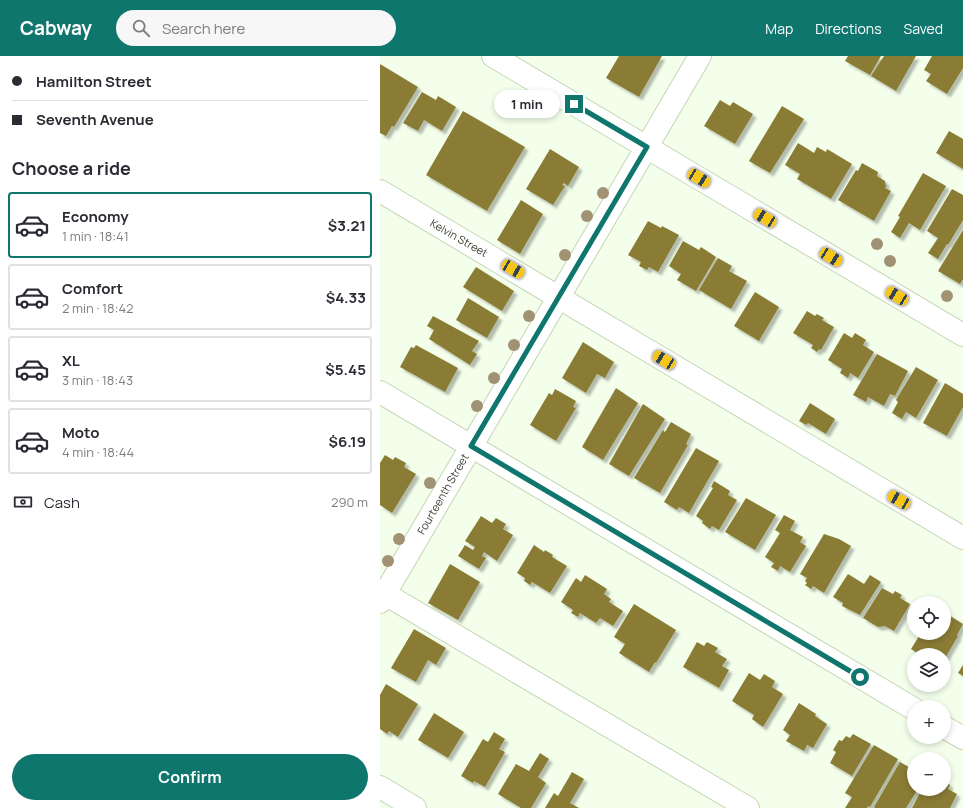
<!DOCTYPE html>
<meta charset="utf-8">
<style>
:root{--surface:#fff;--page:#f7f7f7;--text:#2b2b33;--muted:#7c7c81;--line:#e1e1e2;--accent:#0f766e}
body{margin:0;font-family:Manrope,sans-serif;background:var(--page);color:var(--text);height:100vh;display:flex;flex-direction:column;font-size:15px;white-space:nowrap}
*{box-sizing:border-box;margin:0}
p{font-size:13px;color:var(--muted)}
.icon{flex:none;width:22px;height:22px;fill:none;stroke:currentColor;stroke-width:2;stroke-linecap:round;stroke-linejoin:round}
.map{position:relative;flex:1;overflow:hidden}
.drawer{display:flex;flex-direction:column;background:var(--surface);width:380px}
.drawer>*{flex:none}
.hud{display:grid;align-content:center;height:88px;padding:0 12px;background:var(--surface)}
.buttons{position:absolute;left:527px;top:540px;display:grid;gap:8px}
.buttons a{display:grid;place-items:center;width:44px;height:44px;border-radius:50%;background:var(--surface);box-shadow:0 2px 6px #0003;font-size:20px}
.end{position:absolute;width:18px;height:18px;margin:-9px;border:5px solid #0f766e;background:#fff;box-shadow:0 0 0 2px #fff}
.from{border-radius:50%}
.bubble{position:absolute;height:28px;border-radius:14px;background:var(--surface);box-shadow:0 2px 6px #0003;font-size:13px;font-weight:700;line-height:28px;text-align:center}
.car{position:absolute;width:12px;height:24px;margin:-12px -6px;border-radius:5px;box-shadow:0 0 3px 1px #0007;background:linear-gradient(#f5c518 24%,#345 0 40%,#f5c518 0 76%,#345 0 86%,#f5c518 0)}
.hud b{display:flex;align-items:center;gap:14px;height:38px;font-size:15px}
.hud b+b{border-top:1px solid var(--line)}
.hud i{width:10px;height:10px;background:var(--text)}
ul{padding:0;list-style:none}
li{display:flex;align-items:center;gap:12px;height:66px;margin:0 8px 6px;padding:0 4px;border:2px solid var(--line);border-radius:4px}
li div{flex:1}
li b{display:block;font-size:15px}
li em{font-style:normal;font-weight:700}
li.current{border-color:var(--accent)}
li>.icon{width:36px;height:36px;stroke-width:1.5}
h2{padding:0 12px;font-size:18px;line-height:48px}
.pay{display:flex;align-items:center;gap:10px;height:44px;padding:0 12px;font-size:15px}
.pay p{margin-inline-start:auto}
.cta{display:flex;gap:8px;margin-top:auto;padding:8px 12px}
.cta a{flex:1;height:46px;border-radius:24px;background:var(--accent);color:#fff;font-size:16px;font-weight:700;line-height:46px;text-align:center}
header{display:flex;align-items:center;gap:24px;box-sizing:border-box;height:56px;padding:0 20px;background:var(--accent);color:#fff}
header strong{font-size:19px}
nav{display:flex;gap:22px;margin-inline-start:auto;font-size:14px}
.search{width:280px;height:36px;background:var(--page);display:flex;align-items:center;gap:10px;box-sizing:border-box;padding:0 14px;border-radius:22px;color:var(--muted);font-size:15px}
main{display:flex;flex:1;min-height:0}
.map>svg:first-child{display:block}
</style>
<header>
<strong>Cabway</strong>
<div class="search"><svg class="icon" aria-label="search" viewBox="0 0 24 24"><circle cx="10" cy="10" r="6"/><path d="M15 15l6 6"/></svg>Search here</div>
<nav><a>Map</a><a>Directions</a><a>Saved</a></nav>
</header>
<main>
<section class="drawer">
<div class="hud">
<b><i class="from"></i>Hamilton Street</b>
<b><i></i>Seventh Avenue</b>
</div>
<h2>Choose a ride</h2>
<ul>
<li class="current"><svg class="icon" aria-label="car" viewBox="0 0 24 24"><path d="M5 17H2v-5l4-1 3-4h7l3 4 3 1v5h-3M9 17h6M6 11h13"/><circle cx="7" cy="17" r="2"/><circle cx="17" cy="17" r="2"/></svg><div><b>Economy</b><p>1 min · 18:41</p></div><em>$3.21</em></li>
<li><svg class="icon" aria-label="car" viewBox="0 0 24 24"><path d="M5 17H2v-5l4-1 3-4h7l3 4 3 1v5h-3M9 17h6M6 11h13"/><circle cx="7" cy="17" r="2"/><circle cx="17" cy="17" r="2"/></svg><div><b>Comfort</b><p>2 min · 18:42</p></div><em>$4.33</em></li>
<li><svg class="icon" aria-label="car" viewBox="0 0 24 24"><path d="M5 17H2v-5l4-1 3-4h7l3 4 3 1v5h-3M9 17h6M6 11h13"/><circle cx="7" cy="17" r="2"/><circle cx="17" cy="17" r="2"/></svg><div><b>XL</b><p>3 min · 18:43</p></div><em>$5.45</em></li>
<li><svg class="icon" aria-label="car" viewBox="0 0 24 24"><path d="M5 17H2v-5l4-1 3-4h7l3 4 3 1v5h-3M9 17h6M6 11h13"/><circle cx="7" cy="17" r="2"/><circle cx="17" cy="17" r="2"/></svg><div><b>Moto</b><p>4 min · 18:44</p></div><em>$6.19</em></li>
</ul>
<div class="pay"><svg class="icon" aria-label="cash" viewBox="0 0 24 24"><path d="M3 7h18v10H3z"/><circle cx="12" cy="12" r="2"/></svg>Cash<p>290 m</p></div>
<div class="cta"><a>Confirm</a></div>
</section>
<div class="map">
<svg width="583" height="752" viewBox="0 0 583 752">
<defs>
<filter id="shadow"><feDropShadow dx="3.5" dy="3.5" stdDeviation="1" flood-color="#0004"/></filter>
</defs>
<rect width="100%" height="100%" fill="#f3ffeb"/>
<path fill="#8a7c34" filter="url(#shadow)" d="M 239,0 L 282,0 L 259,41 L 226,22 Z
M 468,0 L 501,0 L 490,19 L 465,5 Z
M 504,0 L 536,0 L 516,35 L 491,20 Z
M 552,0 L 583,0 L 583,12 L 567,38 L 546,25 L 551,18 L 544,14 Z
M 0,8 L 38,31 L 14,71 L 12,70 L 6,80 L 0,77 Z
M 42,36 L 56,44 L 58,40 L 76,51 L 62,75 L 44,64 L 38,75 L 23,67 Z
M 340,44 L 350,50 L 353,46 L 373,58 L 355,88 L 324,70 Z
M 402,50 L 424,63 L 390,117 L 369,105 Z
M 83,55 L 145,91 L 107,155 L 46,119 Z
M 569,75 L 583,83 L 583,113 L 556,97 Z
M 418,87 L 434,97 L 437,91 L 446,96 L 447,93 L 472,108 L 451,143 L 417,123 L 420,118 L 405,109 Z
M 170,93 L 199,111 L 188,130 L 184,127 L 182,129 L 185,130 L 173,149 L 146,133 Z
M 482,107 L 498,116 L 497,120 L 505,125 L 506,130 L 505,132 L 511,135 L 494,165 L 458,144 L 476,114 L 478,115 Z
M 543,117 L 566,130 L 540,174 L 529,167 L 520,182 L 511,176 L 520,161 L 518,160 Z
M 572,133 L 583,139 L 583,164 L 568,189 L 567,188 L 558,203 L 548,197 L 558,182 L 547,175 Z
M 141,144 L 163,158 L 140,198 L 117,184 Z
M 268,165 L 281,172 L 282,170 L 299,179 L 278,216 L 269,211 L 267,214 L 259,210 L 261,206 L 248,199 Z
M 583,174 L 583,223 L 580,228 L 558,215 Z
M 303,185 L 319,194 L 321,191 L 336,201 L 316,235 L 297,224 L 301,218 L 289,210 Z
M 338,202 L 352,210 L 349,215 L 367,225 L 351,253 L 319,234 Z
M 96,211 L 134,235 L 122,255 L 83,231 Z
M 375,236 L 399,251 L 379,285 L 354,270 Z
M 88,242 L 119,261 L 107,282 L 76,264 Z
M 427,255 L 435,260 L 437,258 L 444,262 L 442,264 L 454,271 L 441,294 L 439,293 L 437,296 L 431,292 L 433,289 L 413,277 Z
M 53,260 L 99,285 L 92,295 L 97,298 L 90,309 L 49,283 L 54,274 L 47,270 Z
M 464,277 L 472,282 L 475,277 L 486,284 L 483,289 L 494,296 L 478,322 L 470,317 L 468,322 L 460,317 L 462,313 L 448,304 Z
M 203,286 L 234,306 L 225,322 L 217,318 L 206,337 L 182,322 Z
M 36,289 L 78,312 L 65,336 L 20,311 L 31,291 L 34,292 Z
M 497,298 L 528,315 L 515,340 L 510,338 L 504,350 L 488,341 L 486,346 L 473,339 Z
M 536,311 L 558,324 L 536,362 L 526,356 L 522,363 L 512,357 L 518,346 L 516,344 Z
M 565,327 L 583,338 L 583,351 L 567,380 L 543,367 Z
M 236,332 L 258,347 L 223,404 L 202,391 Z
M 175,333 L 196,345 L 193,351 L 196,352 L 176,385 L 150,369 L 169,337 L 172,339 Z
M 430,347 L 455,363 L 446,378 L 428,367 L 426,369 L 419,365 Z
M 263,348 L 285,363 L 249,420 L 229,408 Z
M 291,366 L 311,378 L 306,388 L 308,389 L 280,437 L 254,422 L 283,374 L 285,376 Z
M 316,392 L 339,405 L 309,457 L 299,451 L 297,454 L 284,446 Z
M 5,399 L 13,404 L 15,401 L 26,407 L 24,411 L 36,418 L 12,457 L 0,449 L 0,407 Z
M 334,425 L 350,435 L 348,439 L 357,444 L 339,474 L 332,470 L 330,473 L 322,467 L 323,465 L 316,460 L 333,432 L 331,431 Z
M 366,442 L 396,459 L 375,494 L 345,476 Z
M 404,459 L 415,465 L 410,474 L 423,481 L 420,486 L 426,490 L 410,516 L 400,510 L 398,515 L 391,511 L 394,507 L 385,501 L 400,477 L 395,474 Z
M 101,460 L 112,467 L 116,462 L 126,468 L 123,473 L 133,479 L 117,505 L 104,496 L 102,500 L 106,502 L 99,513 L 78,500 L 85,489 L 93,494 L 95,491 L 85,485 Z
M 444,478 L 459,483 L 471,490 L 444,537 L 433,530 L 431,533 L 425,529 L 427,527 L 425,525 L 427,522 L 420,518 Z
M 154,489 L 164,496 L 165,494 L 173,499 L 172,501 L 187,510 L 170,537 L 152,526 L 150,529 L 144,525 L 145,522 L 137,517 Z
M 70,508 L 100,526 L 78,564 L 48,547 Z
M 468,518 L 484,528 L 490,519 L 501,526 L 480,559 L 462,550 L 463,547 L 453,541 Z
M 205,519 L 227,533 L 224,538 L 231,543 L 229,546 L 243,555 L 233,570 L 220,562 L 216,567 L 200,557 L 198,561 L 191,557 L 193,554 L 181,546 L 196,522 L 201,526 Z
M 502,532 L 513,538 L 515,535 L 522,539 L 520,542 L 530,548 L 514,575 L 505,570 L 498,571 L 483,562 Z
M 254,548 L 296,574 L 276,607 L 275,606 L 269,616 L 239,597 L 245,588 L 234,581 Z
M 564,556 L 583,568 L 577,579 L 578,580 L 564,604 L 564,599 L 540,599 L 531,593 L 541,577 L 564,577 Z
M 34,573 L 66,592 L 56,609 L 48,604 L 36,626 L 11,612 Z
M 317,586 L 324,590 L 327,586 L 338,592 L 335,596 L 347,603 L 342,610 L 349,614 L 339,632 L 303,611 Z
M 583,609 L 583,620 L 578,617 Z
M 369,617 L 380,624 L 384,618 L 395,625 L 392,631 L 403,638 L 383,671 L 372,663 L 374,659 L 352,645 Z
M 6,628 L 38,648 L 18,681 L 9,675 L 7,678 L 0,673 L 0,639 Z
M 419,647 L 436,658 L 435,660 L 447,668 L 433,692 L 427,689 L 424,695 L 406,685 L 410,679 L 403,674 Z
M 54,657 L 84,676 L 68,702 L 38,684 Z
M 114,676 L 125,683 L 119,693 L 125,696 L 105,731 L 94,725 L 93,727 L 81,720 L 103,683 L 108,686 Z
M 473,678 L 491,688 L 472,720 L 450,707 L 456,696 L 453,694 L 459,684 L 462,685 L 466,680 L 470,682 Z
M 494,689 L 518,703 L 490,751 L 488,750 L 487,752 L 465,752 L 472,741 L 465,737 Z
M 160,697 L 169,703 L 158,721 L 166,727 L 151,752 L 141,752 L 118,738 L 136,708 L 149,715 Z
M 520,706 L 534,714 L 534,733 L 538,733 L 526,752 L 495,752 L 494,751 Z
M 192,716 L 204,723 L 190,747 L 199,752 L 165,752 L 174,737 L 178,740 Z
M 564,725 L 570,729 L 568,733 L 577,738 L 570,752 L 532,752 L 542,733 L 564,733 Z"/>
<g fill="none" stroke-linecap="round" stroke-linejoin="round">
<g stroke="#c5d6b6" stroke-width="24">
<path id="minor" d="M 113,0 L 583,279
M 0,135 C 195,250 388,367 583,482
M 0,336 L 534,653
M 0,535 L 368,752
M 0,546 L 320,0
M 564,671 L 583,682
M 0,731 L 35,752"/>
</g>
<use href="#minor" stroke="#fff" stroke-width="22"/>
</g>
<g fill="#a09273">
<circle cx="223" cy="137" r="6"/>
<circle cx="207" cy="160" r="6"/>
<circle cx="497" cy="188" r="6"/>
<circle cx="185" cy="199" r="6"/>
<circle cx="510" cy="205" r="6"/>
<circle cx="567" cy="240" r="6"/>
<circle cx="149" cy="260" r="6"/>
<circle cx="134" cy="289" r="6"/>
<circle cx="114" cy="322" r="6"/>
<circle cx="97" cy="350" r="6"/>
<circle cx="50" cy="427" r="6"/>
<circle cx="19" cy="483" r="6"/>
<circle cx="8" cy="505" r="6"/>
</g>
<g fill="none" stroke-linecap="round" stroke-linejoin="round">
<path stroke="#0f766e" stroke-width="5" d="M 194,48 L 267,91 L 91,390 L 480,621"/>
</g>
<g text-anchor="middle" stroke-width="4" stroke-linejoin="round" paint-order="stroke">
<g font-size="11" fill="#373e31" stroke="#fff">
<text transform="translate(79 182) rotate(30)" y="4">Kelvin Street</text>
<text transform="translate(63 438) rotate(-60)" y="4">Fourteenth Street</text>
</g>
</g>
</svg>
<div class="buttons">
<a><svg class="icon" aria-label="locate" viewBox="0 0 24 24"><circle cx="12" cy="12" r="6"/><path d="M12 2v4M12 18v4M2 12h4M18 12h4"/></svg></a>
<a><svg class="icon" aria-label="layers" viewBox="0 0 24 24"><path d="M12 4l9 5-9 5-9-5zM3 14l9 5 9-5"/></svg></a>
<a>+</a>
<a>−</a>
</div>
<i class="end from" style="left:480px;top:621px"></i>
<i class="end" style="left:194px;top:48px"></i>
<div class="bubble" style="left:114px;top:34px;width:66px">1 min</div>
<i class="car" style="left:319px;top:122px;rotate:121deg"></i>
<i class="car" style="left:385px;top:162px;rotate:301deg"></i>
<i class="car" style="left:451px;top:201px;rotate:121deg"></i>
<i class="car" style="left:133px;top:213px;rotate:120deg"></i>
<i class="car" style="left:517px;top:240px;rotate:301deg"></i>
<i class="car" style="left:284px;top:304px;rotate:301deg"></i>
<i class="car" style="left:519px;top:444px;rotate:300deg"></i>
</div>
</main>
